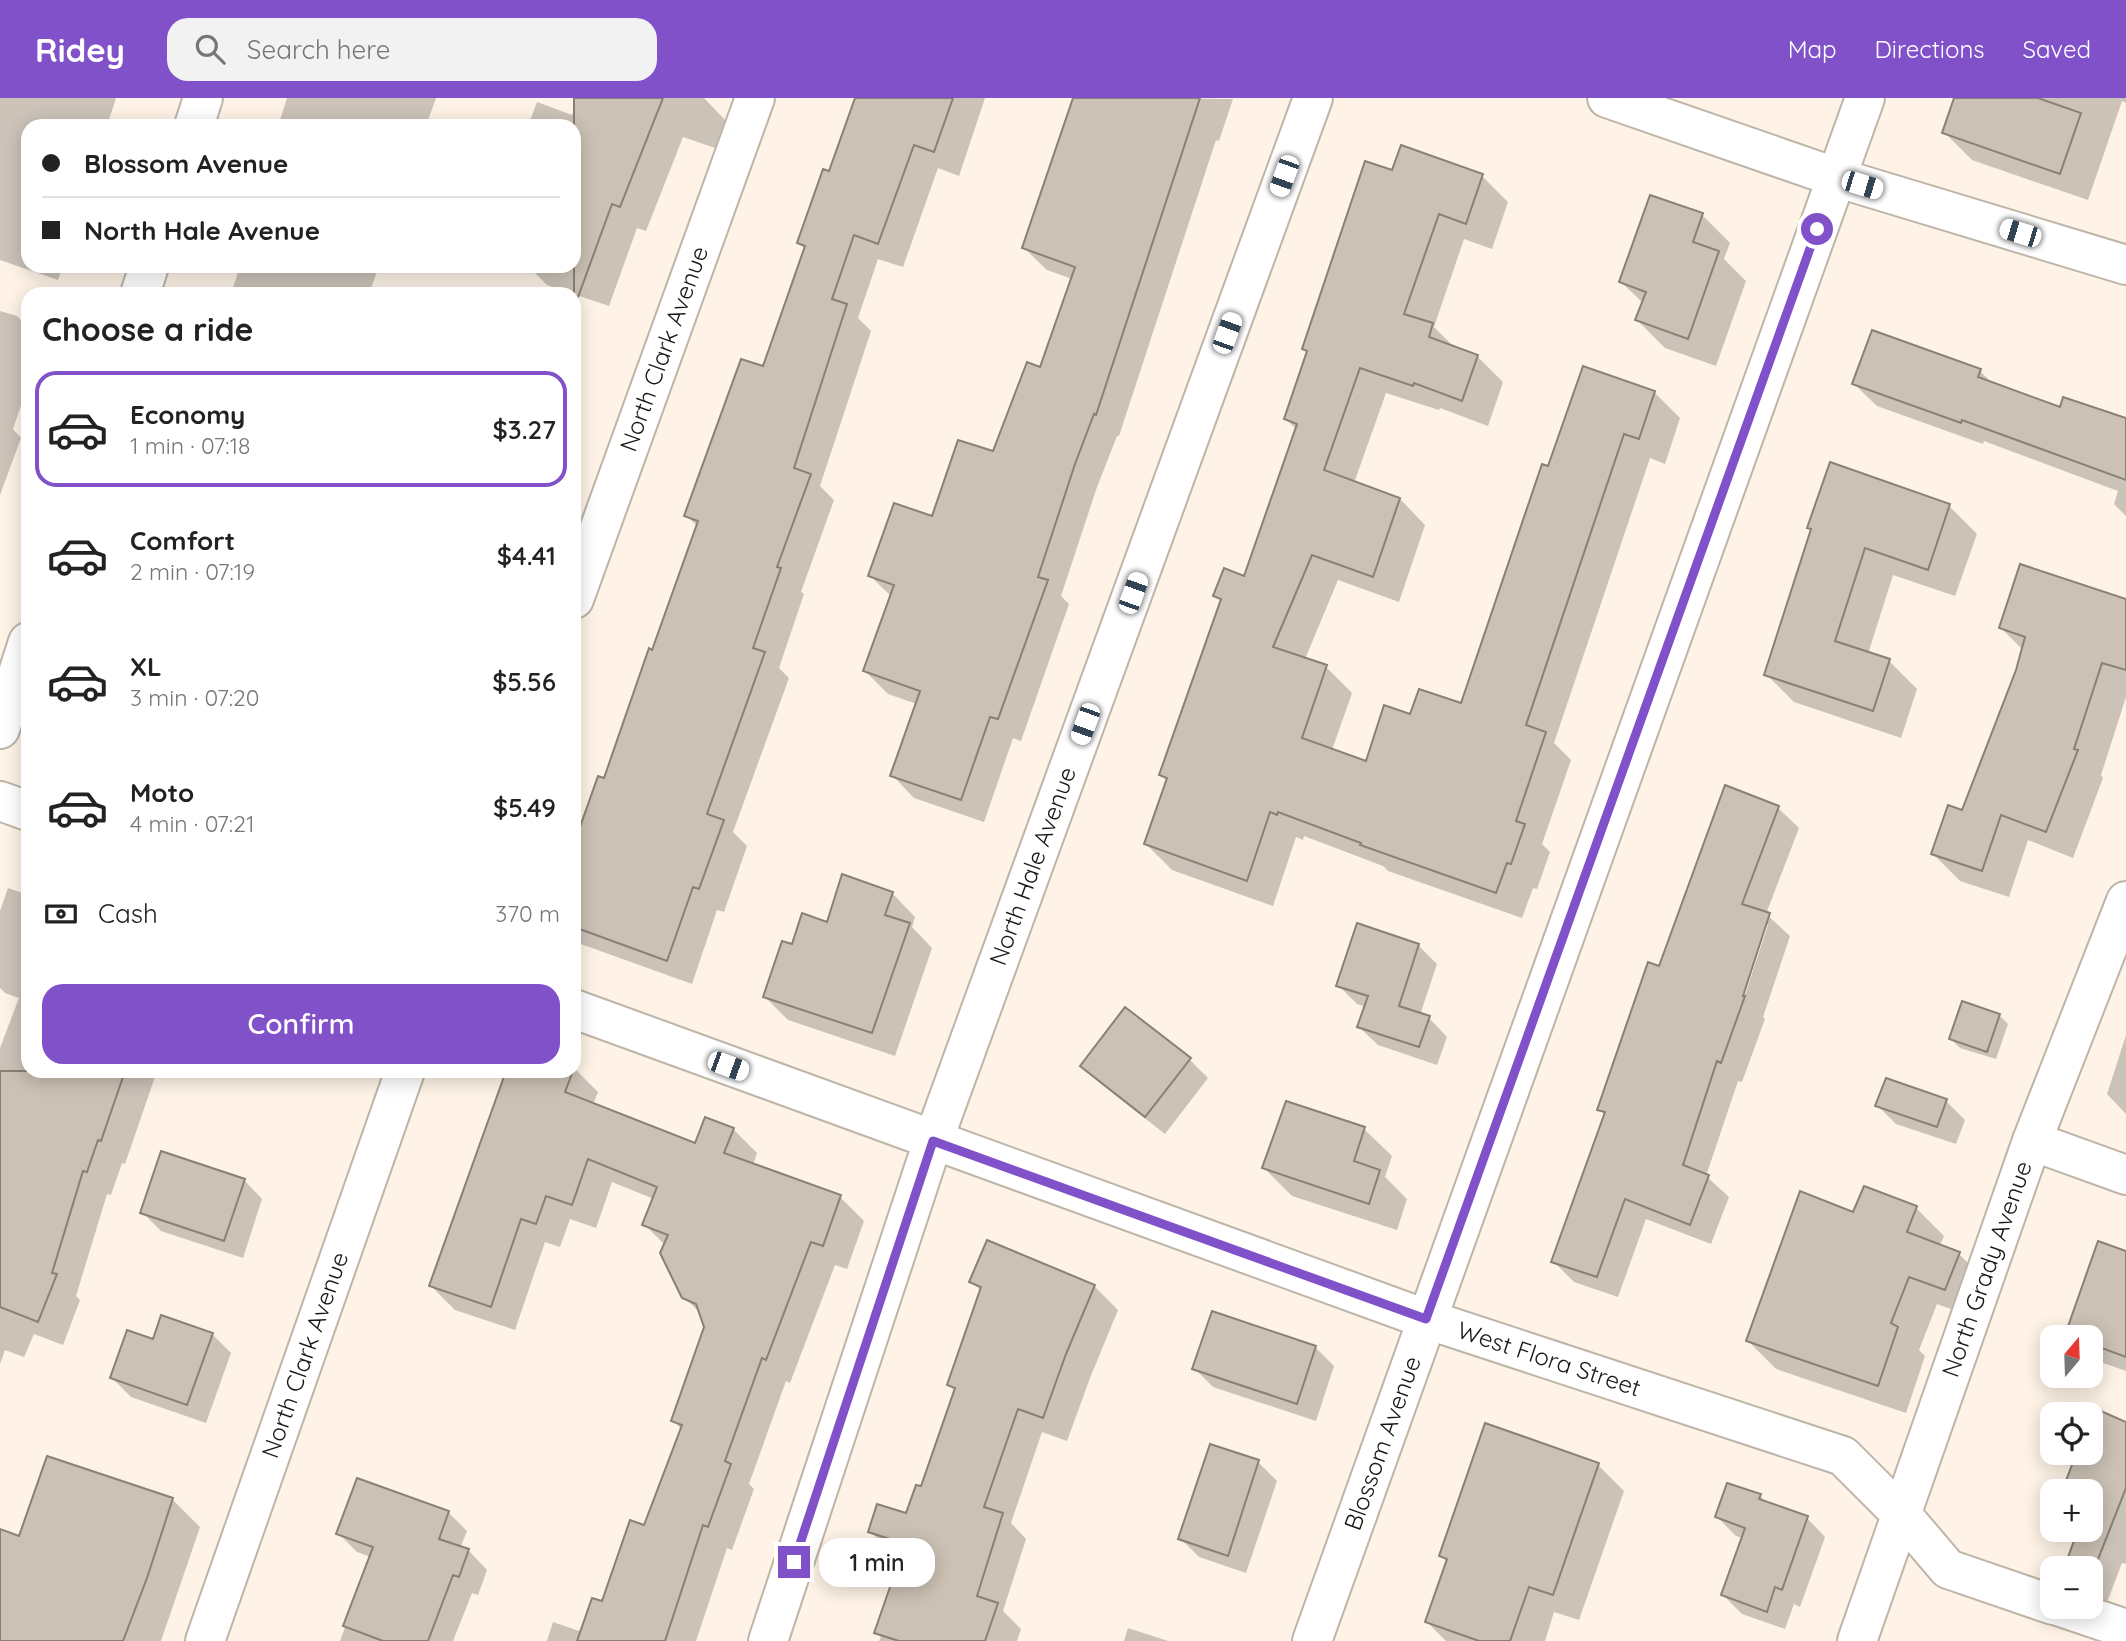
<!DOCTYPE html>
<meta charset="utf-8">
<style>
:root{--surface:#fff;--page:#f2f2f2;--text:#222;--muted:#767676;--line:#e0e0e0;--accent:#8151ca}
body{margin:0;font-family:Quicksand,sans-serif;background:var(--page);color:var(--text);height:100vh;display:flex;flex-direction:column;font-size:26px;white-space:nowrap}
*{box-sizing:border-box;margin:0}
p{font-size:23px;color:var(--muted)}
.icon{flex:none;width:38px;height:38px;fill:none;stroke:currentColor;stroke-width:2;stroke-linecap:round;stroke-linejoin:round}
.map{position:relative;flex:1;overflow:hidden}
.details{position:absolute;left:21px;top:189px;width:560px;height:791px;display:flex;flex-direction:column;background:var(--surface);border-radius:21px;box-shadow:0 4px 18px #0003}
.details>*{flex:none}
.guide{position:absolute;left:21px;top:21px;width:560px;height:154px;border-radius:21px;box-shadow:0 4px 18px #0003;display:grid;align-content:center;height:154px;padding:0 21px;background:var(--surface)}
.needle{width:46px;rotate:19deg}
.buttons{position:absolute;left:2040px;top:1227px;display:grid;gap:14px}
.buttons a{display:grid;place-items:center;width:63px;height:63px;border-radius:14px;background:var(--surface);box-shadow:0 4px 18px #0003;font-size:35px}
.end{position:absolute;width:32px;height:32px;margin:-16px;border:9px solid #8151ca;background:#fff;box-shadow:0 0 0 4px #fff}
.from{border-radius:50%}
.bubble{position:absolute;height:49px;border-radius:21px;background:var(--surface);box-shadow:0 4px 18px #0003;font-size:23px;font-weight:600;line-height:49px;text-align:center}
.car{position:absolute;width:21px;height:42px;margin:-21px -10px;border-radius:9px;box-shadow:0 0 5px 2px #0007;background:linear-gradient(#fff 24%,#345 0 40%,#fff 0 76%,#345 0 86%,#fff 0)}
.guide b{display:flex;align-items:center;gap:24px;height:66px;font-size:26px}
.guide b+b{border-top:2px solid var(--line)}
.guide i{width:18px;height:18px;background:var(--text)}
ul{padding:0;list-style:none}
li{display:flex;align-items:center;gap:21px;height:116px;margin:0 14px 10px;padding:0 7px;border:4px solid transparent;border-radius:21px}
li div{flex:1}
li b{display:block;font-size:26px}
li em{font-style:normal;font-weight:600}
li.selected{border-color:var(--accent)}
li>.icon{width:63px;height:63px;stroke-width:1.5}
h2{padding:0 21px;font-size:32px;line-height:84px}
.pay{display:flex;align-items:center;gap:18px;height:77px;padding:0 21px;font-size:26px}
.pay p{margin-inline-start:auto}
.primary-button{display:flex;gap:14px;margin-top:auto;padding:14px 21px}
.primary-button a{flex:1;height:80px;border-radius:21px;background:var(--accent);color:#fff;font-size:28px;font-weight:600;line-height:80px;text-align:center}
header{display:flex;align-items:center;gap:42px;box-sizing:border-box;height:98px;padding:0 35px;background:var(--accent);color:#fff}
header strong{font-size:33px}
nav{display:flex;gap:38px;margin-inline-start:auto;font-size:24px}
.search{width:490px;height:63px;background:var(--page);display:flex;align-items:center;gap:18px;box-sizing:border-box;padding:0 24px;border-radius:21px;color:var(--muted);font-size:26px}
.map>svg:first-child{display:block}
</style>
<header>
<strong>Ridey</strong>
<div class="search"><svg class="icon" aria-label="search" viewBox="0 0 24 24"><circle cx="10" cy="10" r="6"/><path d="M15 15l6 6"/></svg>Search here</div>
<nav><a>Map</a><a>Directions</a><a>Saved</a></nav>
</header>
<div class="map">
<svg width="2126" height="1543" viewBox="0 0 2126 1543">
<rect width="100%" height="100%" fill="#fef3e6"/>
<path fill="#0003" fill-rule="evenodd" d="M 0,0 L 116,0 L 107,28 L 28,28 L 28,168 L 63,168 L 58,182 L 0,162 Z
M 287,0 L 436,0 L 426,28 L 278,28 Z
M 578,0 L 704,0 L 727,24 L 718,51 L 683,39 L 646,133 L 637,130 L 609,208 L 547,187 L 528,168 L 574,168 L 574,28 L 528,28 L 537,4 L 572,17 Z
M 857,0 L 985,0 L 959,78 L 938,70 L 903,169 L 878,161 L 858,220 L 871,233 L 820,388 L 834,402 L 801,494 L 804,496 L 779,570 L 789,580 L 733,734 L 747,748 L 724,814 L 717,812 L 692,886 L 578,845 L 574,841 L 574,762 L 653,554 L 698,429 L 686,417 L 764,270 L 806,152 L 799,145 L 830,75 Z
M 1106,0 L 1233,1 L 1219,43 L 1216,42 L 1119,338 L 1117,338 L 1097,389 L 1061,498 L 1069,506 L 1021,643 L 1013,640 L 984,724 L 914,700 L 892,677 L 917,606 L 888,596 L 865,573 L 892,499 L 870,478 L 933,420 L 994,355 L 1041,271 L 1072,181 L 1047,172 L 1024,150 Z
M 1956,0 L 2126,0 L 2126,5 L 2122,3 L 2088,102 L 1972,62 L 1944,34 Z
M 1393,74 L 1482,78 L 1508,104 L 1492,151 L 1464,141 L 1434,229 L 1456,251 L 1477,258 L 1503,284 L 1488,328 L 1440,310 L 1439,312 L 1386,295 L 1354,385 L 1400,401 L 1425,427 L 1399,504 L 1338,482 L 1305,561 L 1326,569 L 1352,595 L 1332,652 L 1367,665 L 1411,618 L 1462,607 L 1549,370 L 1654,294 L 1680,320 L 1665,366 L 1650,360 L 1554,645 L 1571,662 L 1542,746 L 1550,754 L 1537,791 L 1533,790 L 1522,820 L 1388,773 L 1383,768 L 1304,738 L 1303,742 L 1296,739 L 1273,808 L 1172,772 L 1146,746 L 1168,684 L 1161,677 L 1222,504 L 1215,498 L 1245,481 L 1297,332 L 1286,321 L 1309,255 L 1304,251 Z
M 1702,117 L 1730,145 L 1724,161 L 1746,183 L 1716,268 L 1665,250 L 1637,222 L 1643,205 L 1621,184 Z
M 240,168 L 379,168 L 369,196 L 231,196 Z
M 0,213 L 17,218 L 28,229 L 28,287 L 13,331 L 21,340 L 0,397 Z
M 1980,273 L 1993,286 L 2061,311 L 2126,322 L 2126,418 L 2114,406 L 2118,393 L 1984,343 L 1983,346 L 1877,308 L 1854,286 Z
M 1949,408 L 1977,436 L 1955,498 L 1893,477 L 1868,556 L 1889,563 L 1917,591 L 1901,640 L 1794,604 L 1766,576 L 1813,433 L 1809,430 Z
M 2126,502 L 2126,599 L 2101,677 L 2103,680 L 2073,760 L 2028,742 L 2009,799 L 1960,783 L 1933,756 L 1963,714 L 2017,572 L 2023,552 L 2001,530 Z
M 1778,710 L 1799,730 L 1766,816 L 1790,838 L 1763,919 L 1765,921 L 1742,984 L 1738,983 L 1706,1078 L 1729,1099 L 1711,1146 L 1646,1121 L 1618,1199 L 1574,1184 L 1553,1163 L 1605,1017 L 1599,1011 L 1660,870 ZM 1765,827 L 1768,827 L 1742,906 L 1738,905 Z
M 8,790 L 28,797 L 28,973 L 157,973 L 125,1066 L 122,1065 L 111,1097 L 107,1096 L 76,1198 L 80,1202 L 63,1247 L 34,1236 L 24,1259 L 5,1252 L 0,1266 L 0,950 L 19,900 L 5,895 L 0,890 L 0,813 Z
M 892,795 L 915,819 L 912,829 L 932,850 L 895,958 L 788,922 L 765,899 L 793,848 L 828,826 Z
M 1418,847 L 1437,866 L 1420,917 L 1429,920 L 1447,939 L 1437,967 L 1378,947 L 1359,929 L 1366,909 L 1357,906 L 1338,887 Z
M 1126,911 L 1190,962 L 1208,980 L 1165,1036 L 1101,986 L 1082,968 Z
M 1999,917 L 2008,926 L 1996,961 L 1960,950 L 1951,941 Z
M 2126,937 L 2126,1016 L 2107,996 Z
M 574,970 L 598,994 L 593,1007 L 696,1047 L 733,1031 L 757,1055 L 753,1067 L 840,1099 L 864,1123 L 847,1171 L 835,1167 L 790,1285 L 786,1283 L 749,1386 L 754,1391 L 732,1452 L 727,1450 L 696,1543 L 547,1543 L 553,1524 L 582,1534 L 603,1505 L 645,1429 L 682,1332 L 673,1322 L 706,1229 L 702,1217 L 684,1199 L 665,1147 L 644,1126 L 654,1101 L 612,1084 L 596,1130 L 570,1121 L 560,1149 L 545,1144 L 515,1232 L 455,1212 L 431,1188 L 508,973 L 574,973 Z
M 1946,1003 L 1965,1022 L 1956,1046 L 1896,1026 L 1877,1007 Z
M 1364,1031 L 1392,1058 L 1385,1079 L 1407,1101 L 1397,1132 L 1292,1098 L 1264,1070 Z
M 244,1082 L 262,1101 L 243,1160 L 161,1133 L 142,1114 Z
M 1916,1110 L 1944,1138 L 1939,1149 L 1959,1156 L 1987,1184 L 1973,1219 L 1937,1206 L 1919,1252 L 1925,1258 L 1906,1315 L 1776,1271 L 1748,1243 Z
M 2126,1155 L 2126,1273 L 2092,1261 L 2091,1239 L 2070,1239 L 2067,1236 Z
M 971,1183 L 1094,1188 L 1118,1212 L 1090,1280 L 1067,1343 L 1042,1334 L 1011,1425 L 1026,1441 L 1003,1513 L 1021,1531 L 1017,1543 L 879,1543 L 881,1539 L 876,1534 L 902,1460 L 894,1457 L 870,1433 L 907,1417 L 922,1390 L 956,1294 L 949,1287 L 981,1193 Z
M 212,1236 L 231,1255 L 206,1325 L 131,1299 L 112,1280 L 154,1243 Z
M 1315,1249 L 1334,1268 L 1316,1323 L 1213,1289 L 1194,1270 Z
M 2126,1325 L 2126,1466 L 2122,1465 L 2104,1512 L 2091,1508 L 2091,1470 L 2066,1470 L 2077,1441 L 2065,1432 L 2091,1432 L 2091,1393 L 2064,1393 L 2091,1354 Z
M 1258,1364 L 1277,1383 L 1246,1475 L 1199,1459 L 1180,1440 Z
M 1598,1367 L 1624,1393 L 1579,1522 L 1554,1514 L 1545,1543 L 1446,1543 L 1427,1524 L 1447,1464 L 1441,1457 Z
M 1760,1398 L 1768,1406 L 1807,1420 L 1825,1439 L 1800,1509 L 1794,1506 L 1785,1531 L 1742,1516 L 1723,1497 L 1743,1440 L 1736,1438 L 1717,1419 Z
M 172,1401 L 200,1429 L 161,1543 L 0,1543 L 0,1433 L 20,1440 Z
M 448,1414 L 467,1433 L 460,1450 L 469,1453 L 487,1472 L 478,1497 L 472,1495 L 453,1543 L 340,1543 L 371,1459 L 357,1454 L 338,1435 Z
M 1128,1530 L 1168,1543 L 1124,1543 Z"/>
<path fill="#cbc1b4" stroke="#8a8074" stroke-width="2" d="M 574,0 L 663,0 L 620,109 L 612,106 L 578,199 L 574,198 Z
M 855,0 L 953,0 L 934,54 L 914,47 L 878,146 L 854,137 L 832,201 L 847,206 L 794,370 L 811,376 L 777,469 L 781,470 L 753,550 L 765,554 L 707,716 L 724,722 L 699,791 L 693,789 L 667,863 L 574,829 L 574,746 L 598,678 L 604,680 L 649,550 L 652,552 L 698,423 L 684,418 L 741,261 L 763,268 L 805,148 L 797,145 L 823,71 L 829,73 Z
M 1073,0 L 1200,0 L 1096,317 L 1094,316 L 1075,366 L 1038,479 L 1048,482 L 998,621 L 990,619 L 961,702 L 890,678 L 920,593 L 863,573 L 894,487 L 868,478 L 894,405 L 932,418 L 958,342 L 993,353 L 1027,264 L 1040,269 L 1075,169 L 1022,150 Z
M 1954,0 L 2038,0 L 2081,15 L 2060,76 L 1942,35 Z
M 1401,47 L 1483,76 L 1466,126 L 1439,116 L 1404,216 L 1433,225 L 1429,239 L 1478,257 L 1462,303 L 1414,285 L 1413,288 L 1360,270 L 1324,372 L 1400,400 L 1373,479 L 1312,457 L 1273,549 L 1327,567 L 1302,640 L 1366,663 L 1384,607 L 1410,616 L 1419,591 L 1461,605 L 1542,366 L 1548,368 L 1583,268 L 1655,293 L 1639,341 L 1624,336 L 1526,627 L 1546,634 L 1516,723 L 1525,726 L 1511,766 L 1507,765 L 1496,795 L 1360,747 L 1361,745 L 1278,714 L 1277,717 L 1270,714 L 1247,783 L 1144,746 L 1167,680 L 1159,677 L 1221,501 L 1213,498 L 1224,470 L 1244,478 L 1297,326 L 1284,321 L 1307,253 L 1302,251 L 1365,63 L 1392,72 Z
M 1650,97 L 1703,115 L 1693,144 L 1719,153 L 1688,241 L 1635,222 L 1646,194 L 1619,184 Z
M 1872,232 L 1981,271 L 1978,279 L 2060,309 L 2063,299 L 2126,320 L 2126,382 L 1962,322 L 1961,325 L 1852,286 Z
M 1830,364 L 1950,406 L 1928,472 L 1865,450 L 1835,543 L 1890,561 L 1873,613 L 1764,577 L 1811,431 L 1807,430 Z
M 2020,466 L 2126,501 L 2126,572 L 2102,565 L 2074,651 L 2078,652 L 2046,734 L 2001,717 L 1982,773 L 1931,756 L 1948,707 L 1962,712 L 2016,572 L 2025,539 L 1999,530 Z
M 1725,687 L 1779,708 L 1742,806 L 1770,815 L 1743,898 L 1745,898 L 1721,965 L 1717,963 L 1683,1067 L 1709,1077 L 1690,1127 L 1625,1101 L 1597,1179 L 1551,1164 L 1605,1014 L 1597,1012 L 1648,864 L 1659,868 Z
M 842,776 L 893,794 L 885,817 L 910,825 L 872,935 L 763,899 L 782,843 L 792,846 L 802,815 L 827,824 Z
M 1357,825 L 1419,846 L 1399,908 L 1430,918 L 1419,949 L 1357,929 L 1368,898 L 1336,888 Z
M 1962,903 L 2000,916 L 1987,954 L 1949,941 Z
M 1125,909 L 1191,960 L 1145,1019 L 1080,968 Z
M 0,973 L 125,973 L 101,1043 L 98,1042 L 87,1074 L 83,1073 L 52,1175 L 57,1176 L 38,1224 L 0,1209 Z
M 506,973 L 573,973 L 565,994 L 695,1045 L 705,1019 L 734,1030 L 724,1055 L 841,1097 L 823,1148 L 811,1144 L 766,1262 L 762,1260 L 725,1363 L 731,1366 L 708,1429 L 703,1427 L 665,1543 L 577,1543 L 592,1500 L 602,1503 L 630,1422 L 644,1427 L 682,1327 L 671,1323 L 704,1229 L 696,1206 L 682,1200 L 660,1155 L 668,1137 L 642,1127 L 657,1089 L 588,1061 L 572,1107 L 546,1098 L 536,1126 L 521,1121 L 491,1209 L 429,1188 Z
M 1886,980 L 1947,1001 L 1937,1029 L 1875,1008 Z
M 1286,1003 L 1365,1029 L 1354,1063 L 1380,1072 L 1369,1106 L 1262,1070 Z
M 161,1053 L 245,1081 L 224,1143 L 140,1115 Z
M 1864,1088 L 1917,1108 L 1907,1134 L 1960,1154 L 1945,1192 L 1909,1179 L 1891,1225 L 1898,1229 L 1878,1288 L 1746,1243 L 1800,1093 L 1853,1114 Z
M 987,1142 L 1095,1187 L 1066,1256 L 1043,1320 L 1018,1311 L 984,1409 L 1003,1415 L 977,1498 L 998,1505 L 985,1543 L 899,1543 L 874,1535 L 905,1446 L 868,1434 L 877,1406 L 906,1415 L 916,1387 L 921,1388 L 955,1290 L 947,1287 L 981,1189 L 969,1184 Z
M 2098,1143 L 2126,1153 L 2126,1259 L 2091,1246 L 2091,1239 L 2072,1239 L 2065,1237 Z
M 1212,1213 L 1316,1248 L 1297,1306 L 1192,1271 Z
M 161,1217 L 213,1235 L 187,1307 L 110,1280 L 127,1232 L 153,1241 Z
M 2094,1310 L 2126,1324 L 2126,1390 L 2091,1479 L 2091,1470 L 2064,1470 L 2078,1432 L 2091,1432 L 2091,1393 L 2062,1393 L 2077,1354 L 2091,1354 L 2091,1316 Z
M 1485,1325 L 1599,1365 L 1553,1497 L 1529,1489 L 1510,1543 L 1479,1543 L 1425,1524 L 1447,1461 L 1439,1458 Z
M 1210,1346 L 1259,1362 L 1228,1458 L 1178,1441 Z
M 47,1358 L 173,1400 L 147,1480 L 123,1543 L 0,1543 L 0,1431 L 19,1438 Z
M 357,1380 L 449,1413 L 439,1441 L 469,1451 L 459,1479 L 453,1477 L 428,1543 L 383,1543 L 343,1528 L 373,1449 L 336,1436 Z
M 1727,1385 L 1761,1396 L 1759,1401 L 1808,1418 L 1782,1492 L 1775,1489 L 1767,1514 L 1721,1497 L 1745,1430 L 1715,1419 Z"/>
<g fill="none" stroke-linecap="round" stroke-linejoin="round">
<g stroke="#beb4a8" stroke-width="42">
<g id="street">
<path d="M 1607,0 L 1835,79 L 2126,167"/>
<path d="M 194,28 L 203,0"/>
<path d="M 140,196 L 149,168"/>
<path id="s1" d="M 574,501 L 755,0"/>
<path d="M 0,631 L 28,544"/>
<path d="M 0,703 L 28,713"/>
<path id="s2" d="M 574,911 L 1426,1221 L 1843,1358 L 1902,1417 L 1948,1471 L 2053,1507"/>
<path d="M 2032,1043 L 2126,1077"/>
<path d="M 2058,1508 L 2126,1531"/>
<path id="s3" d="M 205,1543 L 405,973"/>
<path id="s4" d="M 768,1543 L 933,1043 L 1313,0"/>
<path id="s5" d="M 1312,1543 L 1865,0"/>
<path id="s6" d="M 1857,1543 L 2032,1043 L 2126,803"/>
</g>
</g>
<use href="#street" stroke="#fff" stroke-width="38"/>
</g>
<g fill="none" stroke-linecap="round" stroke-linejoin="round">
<path stroke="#8151ca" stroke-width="9" d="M 794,1464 L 933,1043 L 1426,1221 L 1817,131"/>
</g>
<g text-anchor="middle" stroke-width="6" stroke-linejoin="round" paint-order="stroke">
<g font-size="24" fill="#1a1612" stroke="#fff">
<text dy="8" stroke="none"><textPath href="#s1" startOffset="266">North Clark Avenue</textPath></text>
<text dy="8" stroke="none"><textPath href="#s4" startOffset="819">North Hale Avenue</textPath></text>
<text dy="8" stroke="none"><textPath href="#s6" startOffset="394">North Grady Avenue</textPath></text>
<text dy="8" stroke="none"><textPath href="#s3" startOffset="303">North Clark Avenue</textPath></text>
<text dy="8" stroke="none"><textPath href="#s2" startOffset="1036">West Flora Street</textPath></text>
<text dy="8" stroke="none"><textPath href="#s5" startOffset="210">Blossom Avenue</textPath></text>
</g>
</g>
</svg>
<div class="buttons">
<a><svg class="needle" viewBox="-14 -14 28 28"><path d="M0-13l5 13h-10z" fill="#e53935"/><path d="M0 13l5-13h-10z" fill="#767676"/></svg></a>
<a><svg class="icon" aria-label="locate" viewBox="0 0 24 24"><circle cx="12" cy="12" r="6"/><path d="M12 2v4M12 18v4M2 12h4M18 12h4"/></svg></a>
<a>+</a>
<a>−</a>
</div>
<i class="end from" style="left:1817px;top:131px"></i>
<i class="end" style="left:794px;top:1464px"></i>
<div class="bubble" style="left:819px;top:1440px;width:116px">1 min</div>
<i class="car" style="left:1284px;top:78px;rotate:200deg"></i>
<i class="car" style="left:1862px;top:87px;rotate:107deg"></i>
<i class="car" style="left:2020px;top:135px;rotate:287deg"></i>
<i class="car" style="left:1227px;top:235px;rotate:20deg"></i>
<i class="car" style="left:1133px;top:495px;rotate:20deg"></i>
<i class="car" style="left:1085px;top:626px;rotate:200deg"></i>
<i class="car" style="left:728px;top:968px;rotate:110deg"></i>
<div class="guide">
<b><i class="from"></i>Blossom Avenue</b>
<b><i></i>North Hale Avenue</b>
</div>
<section class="details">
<h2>Choose a ride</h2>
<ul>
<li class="selected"><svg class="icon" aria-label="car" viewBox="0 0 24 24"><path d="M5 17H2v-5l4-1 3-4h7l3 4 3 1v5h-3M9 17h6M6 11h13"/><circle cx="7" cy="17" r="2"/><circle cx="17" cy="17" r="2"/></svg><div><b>Economy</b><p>1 min · 07:18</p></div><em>$3.27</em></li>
<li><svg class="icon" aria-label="car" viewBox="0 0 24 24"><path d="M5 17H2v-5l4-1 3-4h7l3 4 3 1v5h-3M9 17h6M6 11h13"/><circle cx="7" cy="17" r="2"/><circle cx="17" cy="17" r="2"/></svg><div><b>Comfort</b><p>2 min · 07:19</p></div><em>$4.41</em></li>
<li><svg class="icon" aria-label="car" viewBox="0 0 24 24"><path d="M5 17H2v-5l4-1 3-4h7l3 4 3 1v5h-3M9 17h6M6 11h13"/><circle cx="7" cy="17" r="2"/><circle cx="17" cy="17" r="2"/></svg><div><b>XL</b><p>3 min · 07:20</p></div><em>$5.56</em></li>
<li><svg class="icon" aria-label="car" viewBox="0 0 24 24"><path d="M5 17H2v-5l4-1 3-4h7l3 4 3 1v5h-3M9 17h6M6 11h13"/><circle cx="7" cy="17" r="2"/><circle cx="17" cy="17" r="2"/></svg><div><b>Moto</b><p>4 min · 07:21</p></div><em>$5.49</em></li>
</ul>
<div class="pay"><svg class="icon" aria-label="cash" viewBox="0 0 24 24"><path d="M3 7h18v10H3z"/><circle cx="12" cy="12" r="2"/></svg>Cash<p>370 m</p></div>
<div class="primary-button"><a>Confirm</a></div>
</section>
</div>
